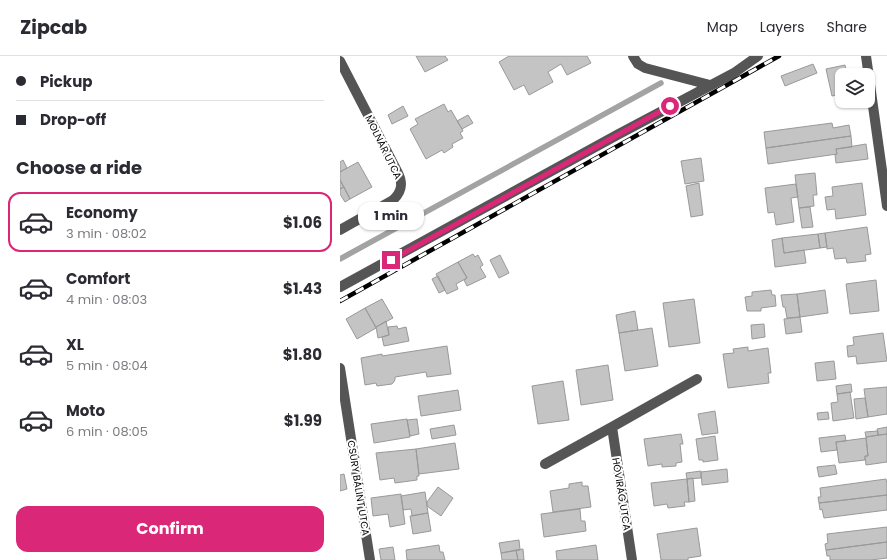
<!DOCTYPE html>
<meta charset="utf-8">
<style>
:root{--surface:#fff;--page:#f2f2f3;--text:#2b2b33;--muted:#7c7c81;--line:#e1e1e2;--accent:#db2777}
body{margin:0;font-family:Poppins,sans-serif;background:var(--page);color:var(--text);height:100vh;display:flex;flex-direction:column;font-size:15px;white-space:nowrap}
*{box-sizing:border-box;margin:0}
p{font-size:13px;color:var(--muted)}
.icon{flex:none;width:22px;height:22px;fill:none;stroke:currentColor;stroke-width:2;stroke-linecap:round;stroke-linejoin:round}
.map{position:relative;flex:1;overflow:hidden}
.details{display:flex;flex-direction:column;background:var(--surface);width:340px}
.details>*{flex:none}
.top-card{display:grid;align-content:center;height:88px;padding:0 16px;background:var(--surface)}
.buttons{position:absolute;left:495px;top:12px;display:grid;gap:8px}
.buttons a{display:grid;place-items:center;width:40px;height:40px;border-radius:8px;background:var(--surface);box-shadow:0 1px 3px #0004;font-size:20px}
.end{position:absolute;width:18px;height:18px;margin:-9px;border:5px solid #db2777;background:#fff;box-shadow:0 0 0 2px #fff}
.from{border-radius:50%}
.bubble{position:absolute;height:28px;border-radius:12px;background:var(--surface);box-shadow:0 1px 3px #0004;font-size:13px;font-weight:700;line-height:28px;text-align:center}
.top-card b{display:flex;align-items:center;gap:14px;height:38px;font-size:15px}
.top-card b+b{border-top:1px solid var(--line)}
.top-card i{width:10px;height:10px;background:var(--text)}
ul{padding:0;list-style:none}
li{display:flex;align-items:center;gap:12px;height:60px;margin:0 8px 6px;padding:0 8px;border:2px solid transparent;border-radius:12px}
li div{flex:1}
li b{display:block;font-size:15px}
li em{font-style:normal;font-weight:700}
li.current{border-color:var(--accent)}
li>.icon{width:36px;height:36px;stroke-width:1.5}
h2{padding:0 16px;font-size:18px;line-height:48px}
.cta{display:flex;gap:8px;margin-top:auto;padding:8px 16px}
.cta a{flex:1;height:46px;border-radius:12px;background:var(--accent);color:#fff;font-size:16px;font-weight:700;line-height:46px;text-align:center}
header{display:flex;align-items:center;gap:24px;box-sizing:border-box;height:56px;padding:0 20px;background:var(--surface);border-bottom:1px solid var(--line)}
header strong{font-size:19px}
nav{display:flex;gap:22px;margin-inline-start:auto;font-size:14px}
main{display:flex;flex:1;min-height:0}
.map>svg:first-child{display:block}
</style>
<header>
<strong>Zipcab</strong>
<nav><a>Map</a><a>Layers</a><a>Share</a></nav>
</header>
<main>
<section class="details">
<div class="top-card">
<b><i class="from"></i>Pickup</b>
<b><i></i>Drop-off</b>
</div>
<h2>Choose a ride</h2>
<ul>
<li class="current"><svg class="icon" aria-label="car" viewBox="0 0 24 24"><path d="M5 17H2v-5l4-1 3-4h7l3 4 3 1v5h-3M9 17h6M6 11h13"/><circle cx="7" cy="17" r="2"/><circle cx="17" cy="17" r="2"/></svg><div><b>Economy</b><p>3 min · 08:02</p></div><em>$1.06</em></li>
<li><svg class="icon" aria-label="car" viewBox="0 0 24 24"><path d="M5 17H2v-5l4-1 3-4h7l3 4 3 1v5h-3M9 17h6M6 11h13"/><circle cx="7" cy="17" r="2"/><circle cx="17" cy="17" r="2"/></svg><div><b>Comfort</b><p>4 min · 08:03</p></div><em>$1.43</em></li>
<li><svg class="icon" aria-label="car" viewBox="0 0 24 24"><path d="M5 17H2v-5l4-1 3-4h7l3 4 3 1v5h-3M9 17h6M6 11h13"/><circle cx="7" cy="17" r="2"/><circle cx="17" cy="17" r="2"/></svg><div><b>XL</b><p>5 min · 08:04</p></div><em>$1.80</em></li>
<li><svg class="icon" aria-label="car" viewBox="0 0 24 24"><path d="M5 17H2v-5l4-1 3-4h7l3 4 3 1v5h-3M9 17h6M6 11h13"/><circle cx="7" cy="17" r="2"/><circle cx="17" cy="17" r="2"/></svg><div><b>Moto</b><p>6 min · 08:05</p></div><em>$1.99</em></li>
</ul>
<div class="cta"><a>Confirm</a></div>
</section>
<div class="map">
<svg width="547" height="504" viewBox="0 0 547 504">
<rect width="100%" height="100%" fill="#fff"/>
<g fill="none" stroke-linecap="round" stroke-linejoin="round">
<path stroke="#a3a3a3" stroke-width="5.5" d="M 0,203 L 321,27"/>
</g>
<path fill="#c4c4c4" stroke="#999" d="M 76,0 L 105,0 L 108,4 L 85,16 Z
M 169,0 L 247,0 L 251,7 L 227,19 L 221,8 L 208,16 L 213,26 L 189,39 L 184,29 L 174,34 L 159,6 Z
M 473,8 L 477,17 L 445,30 L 441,20 Z
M 505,9 L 507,19 L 502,19 L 502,38 L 492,40 L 486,13 Z
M 104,48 L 108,56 L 111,54 L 122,73 L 123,75 L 120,77 L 123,82 L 112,88 L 113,91 L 104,97 L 102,94 L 86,103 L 70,73 L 78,68 L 75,63 Z
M 63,50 L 68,60 L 52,68 L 48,59 Z
M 128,59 L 133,67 L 122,73 L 117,65 Z
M 492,67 L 493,72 L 509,69 L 511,80 L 426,92 L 424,76 Z
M 511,80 L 512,91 L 496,93 L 497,98 L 428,108 L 426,92 Z
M 526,88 L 528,103 L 496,107 L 495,99 L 497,98 L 496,93 Z
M 361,102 L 364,125 L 345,128 L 341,105 Z
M 3,104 L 7,112 L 0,116 L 0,106 Z
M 18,106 L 32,131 L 10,143 L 0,124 L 0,116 Z
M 475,117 L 477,139 L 473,139 L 474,150 L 459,152 L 455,119 Z
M 0,124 L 4,131 L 0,133 Z
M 359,127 L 363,159 L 351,161 L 346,130 Z
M 522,127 L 526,159 L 496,163 L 495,153 L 487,154 L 485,141 L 493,140 L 492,131 Z
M 456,128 L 458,141 L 451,142 L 454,166 L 436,169 L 434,156 L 428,157 L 425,132 Z
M 4,131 L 10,143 L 5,146 L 0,138 L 0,133 Z
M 470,151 L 473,171 L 462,172 L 459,152 Z
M 527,171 L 531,198 L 525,199 L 526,205 L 507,207 L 506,202 L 495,203 L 493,192 L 487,193 L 485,177 Z
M 485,177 L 487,191 L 480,192 L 478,178 Z
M 478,178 L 480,192 L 444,197 L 442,182 Z
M 442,182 L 444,197 L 464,194 L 466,207 L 435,211 L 432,184 Z
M 133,198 L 135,201 L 138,199 L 143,209 L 140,211 L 146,221 L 127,230 L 124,224 L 127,222 L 118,206 Z
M 160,199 L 169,217 L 159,222 L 150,204 Z
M 118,206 L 127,222 L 116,228 L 118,233 L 107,238 L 96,218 Z
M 98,220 L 105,234 L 99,237 L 92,223 Z
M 536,224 L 539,255 L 510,258 L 506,228 Z
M 431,234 L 432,239 L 435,239 L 436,250 L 421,252 L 421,255 L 407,255 L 405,241 L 412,240 L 412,236 Z
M 485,234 L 488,257 L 460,261 L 457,238 Z
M 457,238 L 460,261 L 447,262 L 445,251 L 443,251 L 441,239 Z
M 42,243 L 53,262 L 36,271 L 25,252 Z
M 354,243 L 360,287 L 329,291 L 323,247 Z
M 25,252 L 36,272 L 17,283 L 6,263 Z
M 295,255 L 298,274 L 279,277 L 276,259 Z
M 460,261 L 462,276 L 446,278 L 444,263 Z
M 46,265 L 49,279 L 38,282 L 36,271 Z
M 424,268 L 425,281 L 412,283 L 411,269 Z
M 57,270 L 58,273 L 66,271 L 69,285 L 44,290 L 42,281 L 49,279 L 48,271 Z
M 312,272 L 318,310 L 285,315 L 279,277 Z
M 543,277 L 547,305 L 517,308 L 516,300 L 508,301 L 507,290 L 514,289 L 513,281 Z
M 107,290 L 111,318 L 87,321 L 86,316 L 55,321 L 55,324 L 52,328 L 37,330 L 36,327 L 25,329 L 21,302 L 42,298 L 42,300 Z
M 408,291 L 408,295 L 428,292 L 431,317 L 428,317 L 429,327 L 388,332 L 383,298 L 394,297 L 393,293 Z
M 494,305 L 496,323 L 477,325 L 475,307 Z
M 268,309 L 273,344 L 241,349 L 236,314 Z
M 223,325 L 229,364 L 198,368 L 192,330 Z
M 511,328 L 512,336 L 497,338 L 496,330 Z
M 547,331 L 547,358 L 528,361 L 524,333 Z
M 118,334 L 121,354 L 81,360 L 78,340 Z
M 510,336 L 514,362 L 493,365 L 491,347 L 498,346 L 497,338 Z
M 525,342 L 528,361 L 516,363 L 514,343 Z
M 375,355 L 378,377 L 362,379 L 358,358 Z
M 488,356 L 489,363 L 478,364 L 477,357 Z
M 67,363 L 70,381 L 34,387 L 31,368 Z
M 77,363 L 79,378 L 70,380 L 67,364 Z
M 114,369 L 116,379 L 92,383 L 90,373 Z
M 547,371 L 547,378 L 538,379 L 537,373 Z
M 538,375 L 538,379 L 526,381 L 525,376 Z
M 341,378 L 343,388 L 340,388 L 342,406 L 336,407 L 336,410 L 322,411 L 322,408 L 308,410 L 304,383 Z
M 547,378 L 547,406 L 526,409 L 525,400 L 528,400 L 526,381 Z
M 505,379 L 506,385 L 496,386 L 497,394 L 481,396 L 479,382 Z
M 375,380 L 378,404 L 363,406 L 363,404 L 359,404 L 356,383 Z
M 526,382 L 528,400 L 525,400 L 525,404 L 499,407 L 496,386 Z
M 115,387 L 119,413 L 79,418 L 76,393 Z
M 76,393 L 79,420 L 77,420 L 77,424 L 55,427 L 54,422 L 40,424 L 36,397 Z
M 495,409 L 497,418 L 479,421 L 477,411 Z
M 387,413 L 388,426 L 362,429 L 361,416 Z
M 361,415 L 361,422 L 347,423 L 346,417 Z
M 4,418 L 7,433 L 0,435 L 0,419 Z
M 353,422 L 355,445 L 349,446 L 347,423 Z
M 347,423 L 349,446 L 344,446 L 345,450 L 328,452 L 327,448 L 314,450 L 311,427 Z
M 546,423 L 547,428 L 547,439 L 479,447 L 478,441 L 481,441 L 480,432 Z
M 242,426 L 242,430 L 248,430 L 251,451 L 213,456 L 210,435 L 229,432 L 229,428 Z
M 98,431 L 113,442 L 101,460 L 87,450 L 87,446 Z
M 85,436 L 88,457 L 72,460 L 71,453 L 63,454 L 61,440 Z
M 61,438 L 65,468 L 50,471 L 48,458 L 33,460 L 31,442 Z
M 547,439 L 547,454 L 484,462 L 482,453 L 480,454 L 479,447 Z
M 240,453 L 241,465 L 245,465 L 246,475 L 204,481 L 201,458 Z
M 88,457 L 91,475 L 73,478 L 70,460 Z
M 547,471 L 547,486 L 486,494 L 485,488 L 488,487 L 487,478 Z
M 357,472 L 361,500 L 348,502 L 348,504 L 321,504 L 317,478 Z
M 179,484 L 180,494 L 161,497 L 159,487 Z
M 547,486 L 547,502 L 531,504 L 490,504 L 490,500 L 487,500 L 486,494 Z
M 99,489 L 100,496 L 103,496 L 105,504 L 67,504 L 66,494 Z
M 256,489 L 258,504 L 217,504 L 216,495 Z
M 53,491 L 55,504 L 41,504 L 39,493 Z
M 183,493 L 184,504 L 178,504 L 176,494 Z
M 176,494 L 178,504 L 162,504 L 161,497 Z"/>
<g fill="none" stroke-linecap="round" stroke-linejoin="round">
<path stroke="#555" stroke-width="10" d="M 293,0 L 298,8 L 305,12 L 370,29
M 526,0 L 547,150
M 0,5 L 57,115 C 63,126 63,135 53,144 L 0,174
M 0,231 L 277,79 L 394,17 L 418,0
M 0,312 L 30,504
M 272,371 L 292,504
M 205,408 L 272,371 L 357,323"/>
<g stroke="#000" stroke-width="4.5">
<path id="rail" d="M 0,245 L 439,0"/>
</g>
<use href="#rail" stroke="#fff" stroke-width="3" stroke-dasharray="9" stroke-linecap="butt"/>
</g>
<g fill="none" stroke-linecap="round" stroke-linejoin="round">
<path stroke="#db2777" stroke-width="5" d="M 51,204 L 330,50"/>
</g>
<g text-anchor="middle" stroke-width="4" stroke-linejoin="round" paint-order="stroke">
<g font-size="10" fill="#000" stroke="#fff">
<text transform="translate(44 91) rotate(64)" y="4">MOLNÁR UTCA</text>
<text transform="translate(19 432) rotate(81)" y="4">CSŰRY BÁLINT UTCA</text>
<text transform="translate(282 438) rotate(81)" y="4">HÓVIRÁG UTCA</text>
</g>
</g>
</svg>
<div class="buttons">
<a><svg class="icon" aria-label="layers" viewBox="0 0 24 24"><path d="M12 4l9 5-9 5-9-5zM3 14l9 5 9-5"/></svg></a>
</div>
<i class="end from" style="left:330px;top:50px"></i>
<i class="end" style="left:51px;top:204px"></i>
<div class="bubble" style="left:18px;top:146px;width:66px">1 min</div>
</div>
</main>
